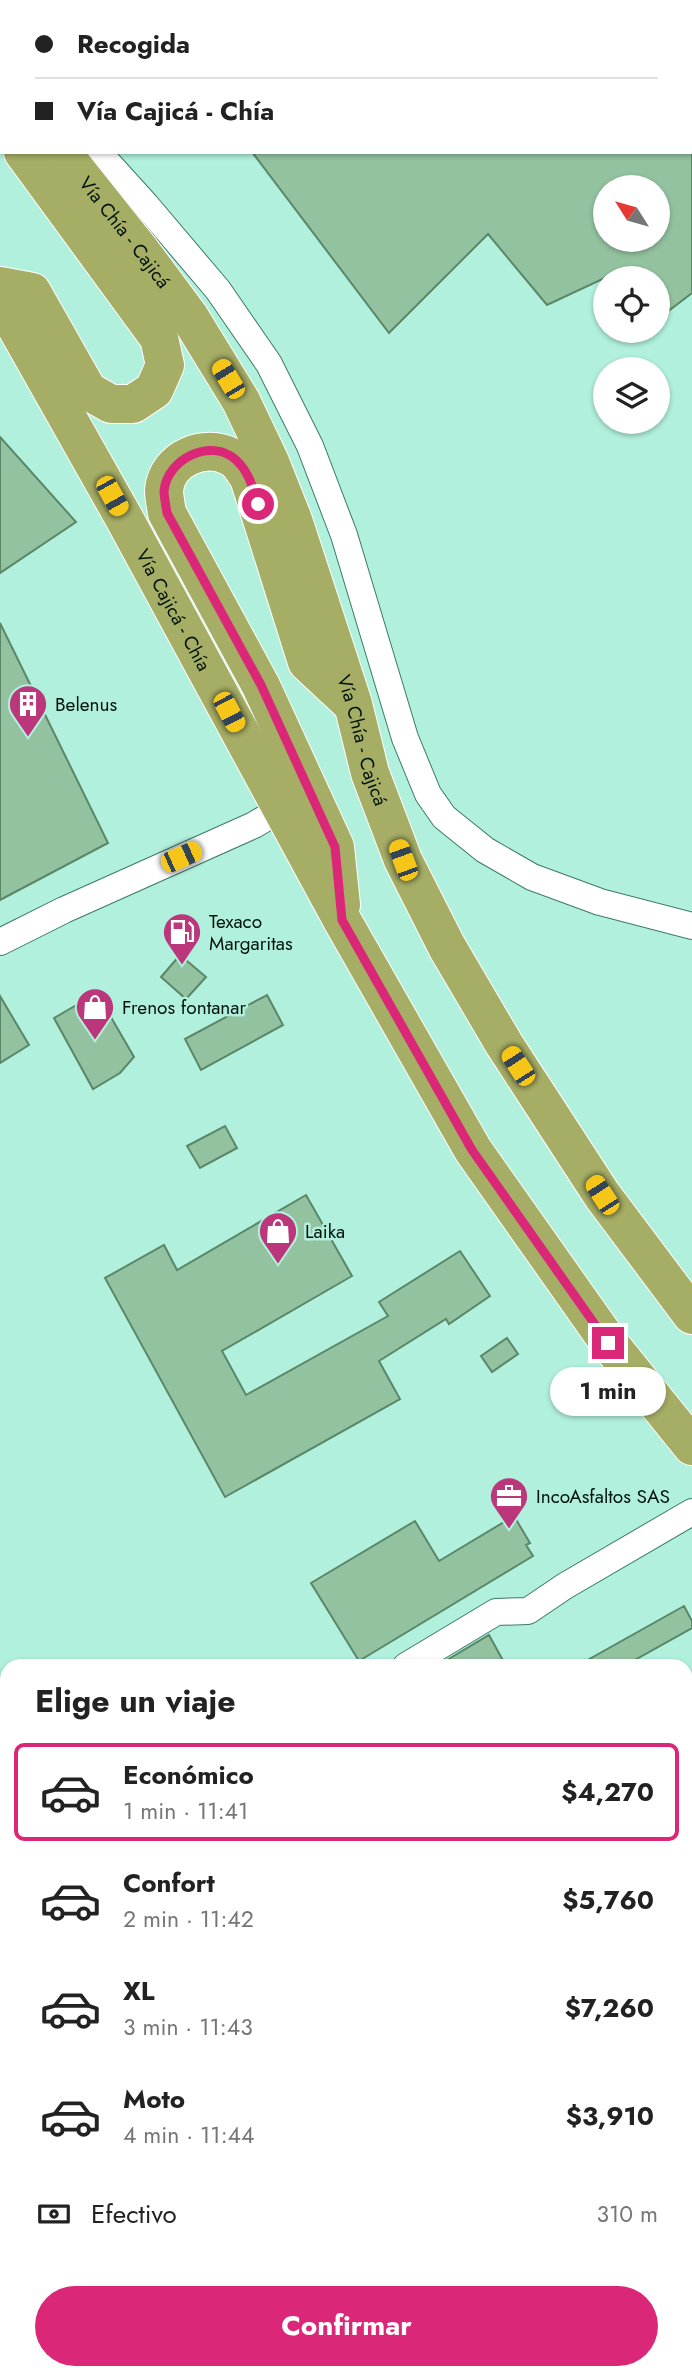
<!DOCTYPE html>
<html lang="es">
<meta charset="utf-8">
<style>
:root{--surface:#fff;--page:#f2f2f2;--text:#222;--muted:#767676;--line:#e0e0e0;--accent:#db2777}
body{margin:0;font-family:Jost,sans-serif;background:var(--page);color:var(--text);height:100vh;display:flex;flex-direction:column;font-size:26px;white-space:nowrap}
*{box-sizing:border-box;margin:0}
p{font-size:23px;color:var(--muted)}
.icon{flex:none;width:38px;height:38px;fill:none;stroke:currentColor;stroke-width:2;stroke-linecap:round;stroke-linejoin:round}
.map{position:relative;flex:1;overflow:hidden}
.sheet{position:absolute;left:0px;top:1659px;width:693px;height:721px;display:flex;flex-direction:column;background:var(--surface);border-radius:21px 21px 0 0;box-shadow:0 2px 5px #0004}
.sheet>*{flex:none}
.banner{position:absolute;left:0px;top:0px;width:693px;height:154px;box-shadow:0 2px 5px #0004;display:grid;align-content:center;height:154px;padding:0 35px;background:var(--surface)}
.needle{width:46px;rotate:307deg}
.fabs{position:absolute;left:593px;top:175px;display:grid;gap:14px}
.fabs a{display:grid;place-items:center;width:77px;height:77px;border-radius:50%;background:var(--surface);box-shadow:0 2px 5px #0004;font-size:35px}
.end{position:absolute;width:32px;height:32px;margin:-16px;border:9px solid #db2777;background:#fff;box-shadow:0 0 0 4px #fff}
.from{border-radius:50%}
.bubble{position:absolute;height:49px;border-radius:24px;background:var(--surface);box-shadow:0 2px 5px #0004;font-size:23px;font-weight:700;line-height:49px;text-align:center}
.car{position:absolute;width:21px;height:42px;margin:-21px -10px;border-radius:9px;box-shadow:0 0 5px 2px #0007;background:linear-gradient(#f5c518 24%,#345 0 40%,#f5c518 0 76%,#345 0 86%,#f5c518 0)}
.banner b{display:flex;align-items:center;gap:24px;height:66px;font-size:26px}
.banner b+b{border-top:2px solid var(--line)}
.banner i{width:18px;height:18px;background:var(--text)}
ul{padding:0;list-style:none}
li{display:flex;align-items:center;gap:21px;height:98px;margin:0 14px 10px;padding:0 21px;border:4px solid transparent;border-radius:10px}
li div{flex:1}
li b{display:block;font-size:26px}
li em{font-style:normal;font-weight:700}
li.on{border-color:var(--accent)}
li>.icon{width:63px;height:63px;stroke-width:1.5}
h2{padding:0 35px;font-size:32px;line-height:84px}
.pay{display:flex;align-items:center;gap:18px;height:77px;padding:0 35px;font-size:26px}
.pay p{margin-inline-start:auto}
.primary-button{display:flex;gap:14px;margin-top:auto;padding:14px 35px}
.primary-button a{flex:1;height:80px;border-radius:42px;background:var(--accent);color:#fff;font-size:28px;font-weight:700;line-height:80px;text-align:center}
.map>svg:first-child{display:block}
</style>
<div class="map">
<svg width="692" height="2380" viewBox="0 0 692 2380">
<rect width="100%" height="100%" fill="#b1f0dc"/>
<path fill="#93c2a0" stroke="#5a8767" stroke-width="2" fill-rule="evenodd" d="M 252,152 L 692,152 L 692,293 L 658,319 L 658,278 L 633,278 L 626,268 L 547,305 L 488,234 L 389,333 ZM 606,187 L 658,187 L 658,240 L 606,240 Z
M 0,437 L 76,522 L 0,573 Z
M 0,623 L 108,843 L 0,900 Z
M 180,955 L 206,977 L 186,999 L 161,977 Z
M 97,993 L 134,1057 L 120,1073 L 93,1089 L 54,1018 Z
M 267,995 L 283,1025 L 201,1070 L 185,1039 Z
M 0,996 L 29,1045 L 0,1063 Z
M 225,1126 L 237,1148 L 200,1168 L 187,1146 Z
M 306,1195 L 352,1276 L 222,1351 L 246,1395 L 388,1316 L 379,1302 L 460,1251 L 490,1296 L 449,1324 L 446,1319 L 379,1361 L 400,1399 L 225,1497 L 105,1278 L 164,1245 L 177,1270 Z
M 507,1338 L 518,1354 L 492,1372 L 481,1356 Z
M 514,1516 L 530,1543 L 526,1545 L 533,1556 L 359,1661 L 311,1583 L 415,1521 L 439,1561 Z
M 684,1606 L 692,1621 L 692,1628 L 624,1666 L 577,1666 Z
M 489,1635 L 506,1666 L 437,1666 Z"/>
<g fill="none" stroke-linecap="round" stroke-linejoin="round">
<g stroke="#3c7a68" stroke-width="28">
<path id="minor" d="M 98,152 L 146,205 L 218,290 L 269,364 L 310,446 L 344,535 L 405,738 L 428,794 L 444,817 L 485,850 L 532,877 L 600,902 L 692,926
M 0,942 L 64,910 L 254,825 L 281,809
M 406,1666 L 496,1612 L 528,1611 L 565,1586 L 692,1512
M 0,1909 L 7,1905
M 686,2274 L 692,2284
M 494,2373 L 498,2380"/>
</g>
<g stroke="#fff" stroke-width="40">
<g id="highway">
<path d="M 0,77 L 2,79"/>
<path d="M 0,120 L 2,123"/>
<path id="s1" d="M 62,152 L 140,250 L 189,316 L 241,401 L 270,462 L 293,520 L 353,704 L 370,773 L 403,860 L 447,947 L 504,1044 L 602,1195 L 692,1315"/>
<path d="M 0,286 L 32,292 L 88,391 L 111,404 L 133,404 L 154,390 L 165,365 L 159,338 L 23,152"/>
<path id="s2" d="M 0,298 L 124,518 L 342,920 L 473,1150 L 609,1343 L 692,1446"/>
<path d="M 341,905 L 335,847 L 261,686 L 167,513 C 166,506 164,497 164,490 C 167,458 205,443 231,457 C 239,461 244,471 249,478 L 307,662 L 351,703"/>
</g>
</g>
<use href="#minor" stroke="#fff" stroke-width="26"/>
<use href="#highway" stroke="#a6ad65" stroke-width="38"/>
</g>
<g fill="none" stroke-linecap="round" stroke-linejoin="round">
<path stroke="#db2777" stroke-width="9" d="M 258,504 C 253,488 249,472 236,460 C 211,437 167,459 164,491 C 164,497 166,506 167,513 L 261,685 L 335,847 L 342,920 L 472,1150 L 608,1343"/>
</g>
<defs>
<g id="building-pin" transform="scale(2.0125)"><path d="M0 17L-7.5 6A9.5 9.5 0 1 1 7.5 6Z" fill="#bb367b" stroke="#b1f0dc"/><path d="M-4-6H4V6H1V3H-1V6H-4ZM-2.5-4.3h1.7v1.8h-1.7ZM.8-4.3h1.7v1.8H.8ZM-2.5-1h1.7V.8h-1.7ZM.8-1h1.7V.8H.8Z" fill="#fff"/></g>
<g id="fuel-pin" transform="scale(2.0125)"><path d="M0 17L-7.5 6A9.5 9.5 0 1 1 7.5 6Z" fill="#bb367b" stroke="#b1f0dc"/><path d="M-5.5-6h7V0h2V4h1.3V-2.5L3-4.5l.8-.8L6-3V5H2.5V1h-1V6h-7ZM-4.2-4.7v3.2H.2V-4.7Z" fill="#fff"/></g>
<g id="shop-pin" transform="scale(2.0125)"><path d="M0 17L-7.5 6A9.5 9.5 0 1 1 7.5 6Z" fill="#bb367b" stroke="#b1f0dc"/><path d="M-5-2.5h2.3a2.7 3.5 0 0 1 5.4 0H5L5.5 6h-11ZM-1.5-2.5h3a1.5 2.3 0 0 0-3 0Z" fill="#fff"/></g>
<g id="office-pin" transform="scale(2.0125)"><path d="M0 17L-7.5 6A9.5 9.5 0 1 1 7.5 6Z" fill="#bb367b" stroke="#b1f0dc"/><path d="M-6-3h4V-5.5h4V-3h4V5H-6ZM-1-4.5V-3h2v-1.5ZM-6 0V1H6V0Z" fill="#fff"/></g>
</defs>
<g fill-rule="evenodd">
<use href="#building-pin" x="28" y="704"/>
<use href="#fuel-pin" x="182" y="932"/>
<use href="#shop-pin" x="95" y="1007"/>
<use href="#shop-pin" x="278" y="1231"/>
<use href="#office-pin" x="509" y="1496"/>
</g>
<g text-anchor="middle" stroke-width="5" stroke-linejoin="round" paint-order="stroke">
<g font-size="19" fill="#00120c" stroke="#b1f0dc">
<text dy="7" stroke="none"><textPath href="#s1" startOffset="102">Vía Chía - Cajicá</textPath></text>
<text dy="7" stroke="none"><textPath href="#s2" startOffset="357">Vía Cajicá - Chía</textPath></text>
<text dy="7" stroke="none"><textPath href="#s1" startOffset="668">Vía Chía - Cajicá</textPath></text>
</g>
<g font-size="19" fill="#00120c" stroke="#b1f0dc" text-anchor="start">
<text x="55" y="711">Belenus</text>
<text x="209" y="928">Texaco<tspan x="209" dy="22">Margaritas</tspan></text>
<text x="122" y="1014">Frenos fontanar</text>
<text x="305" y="1238">Laika</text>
<text x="536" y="1503">IncoAsfaltos SAS</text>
</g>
</g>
</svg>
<div class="fabs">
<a><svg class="needle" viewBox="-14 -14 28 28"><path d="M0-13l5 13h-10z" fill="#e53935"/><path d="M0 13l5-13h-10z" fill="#767676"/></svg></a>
<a><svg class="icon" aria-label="locate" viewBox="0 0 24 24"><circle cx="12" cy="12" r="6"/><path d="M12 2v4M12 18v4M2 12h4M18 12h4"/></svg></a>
<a><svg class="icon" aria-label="layers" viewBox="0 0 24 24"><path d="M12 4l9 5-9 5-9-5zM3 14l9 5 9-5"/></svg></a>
</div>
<i class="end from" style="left:258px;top:504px"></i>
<i class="end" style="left:608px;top:1343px"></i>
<div class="bubble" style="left:550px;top:1367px;width:116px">1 min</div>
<i class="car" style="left:228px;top:379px;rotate:329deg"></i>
<i class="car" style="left:112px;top:496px;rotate:151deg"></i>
<i class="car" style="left:229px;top:712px;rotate:152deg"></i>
<i class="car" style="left:181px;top:857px;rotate:66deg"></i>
<i class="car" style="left:403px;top:860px;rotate:340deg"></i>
<i class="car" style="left:518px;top:1066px;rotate:327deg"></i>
<i class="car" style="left:602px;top:1195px;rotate:327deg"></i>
<div class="banner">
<b><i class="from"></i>Recogida</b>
<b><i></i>Vía Cajicá - Chía</b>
</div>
<section class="sheet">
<h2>Elige un viaje</h2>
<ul>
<li class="on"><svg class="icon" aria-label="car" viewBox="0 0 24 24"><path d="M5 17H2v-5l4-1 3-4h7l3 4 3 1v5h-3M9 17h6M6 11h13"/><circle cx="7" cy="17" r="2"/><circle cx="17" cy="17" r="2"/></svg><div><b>Económico</b><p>1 min · 11:41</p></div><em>$4,270</em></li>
<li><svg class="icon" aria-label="car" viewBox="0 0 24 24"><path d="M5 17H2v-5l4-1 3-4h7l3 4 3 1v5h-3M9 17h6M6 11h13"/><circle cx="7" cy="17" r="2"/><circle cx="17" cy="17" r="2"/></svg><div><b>Confort</b><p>2 min · 11:42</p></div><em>$5,760</em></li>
<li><svg class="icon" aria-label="car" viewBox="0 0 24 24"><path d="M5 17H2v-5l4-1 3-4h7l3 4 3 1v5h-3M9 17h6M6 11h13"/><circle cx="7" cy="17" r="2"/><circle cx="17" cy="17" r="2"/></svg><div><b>XL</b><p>3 min · 11:43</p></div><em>$7,260</em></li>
<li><svg class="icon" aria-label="car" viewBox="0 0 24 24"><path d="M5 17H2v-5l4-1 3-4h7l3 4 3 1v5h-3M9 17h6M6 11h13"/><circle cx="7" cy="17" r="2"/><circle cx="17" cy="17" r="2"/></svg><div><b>Moto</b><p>4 min · 11:44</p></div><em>$3,910</em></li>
</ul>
<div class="pay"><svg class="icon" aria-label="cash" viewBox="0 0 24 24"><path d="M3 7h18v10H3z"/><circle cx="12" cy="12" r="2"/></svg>Efectivo<p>310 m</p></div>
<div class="primary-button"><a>Confirmar</a></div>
</section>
</div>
